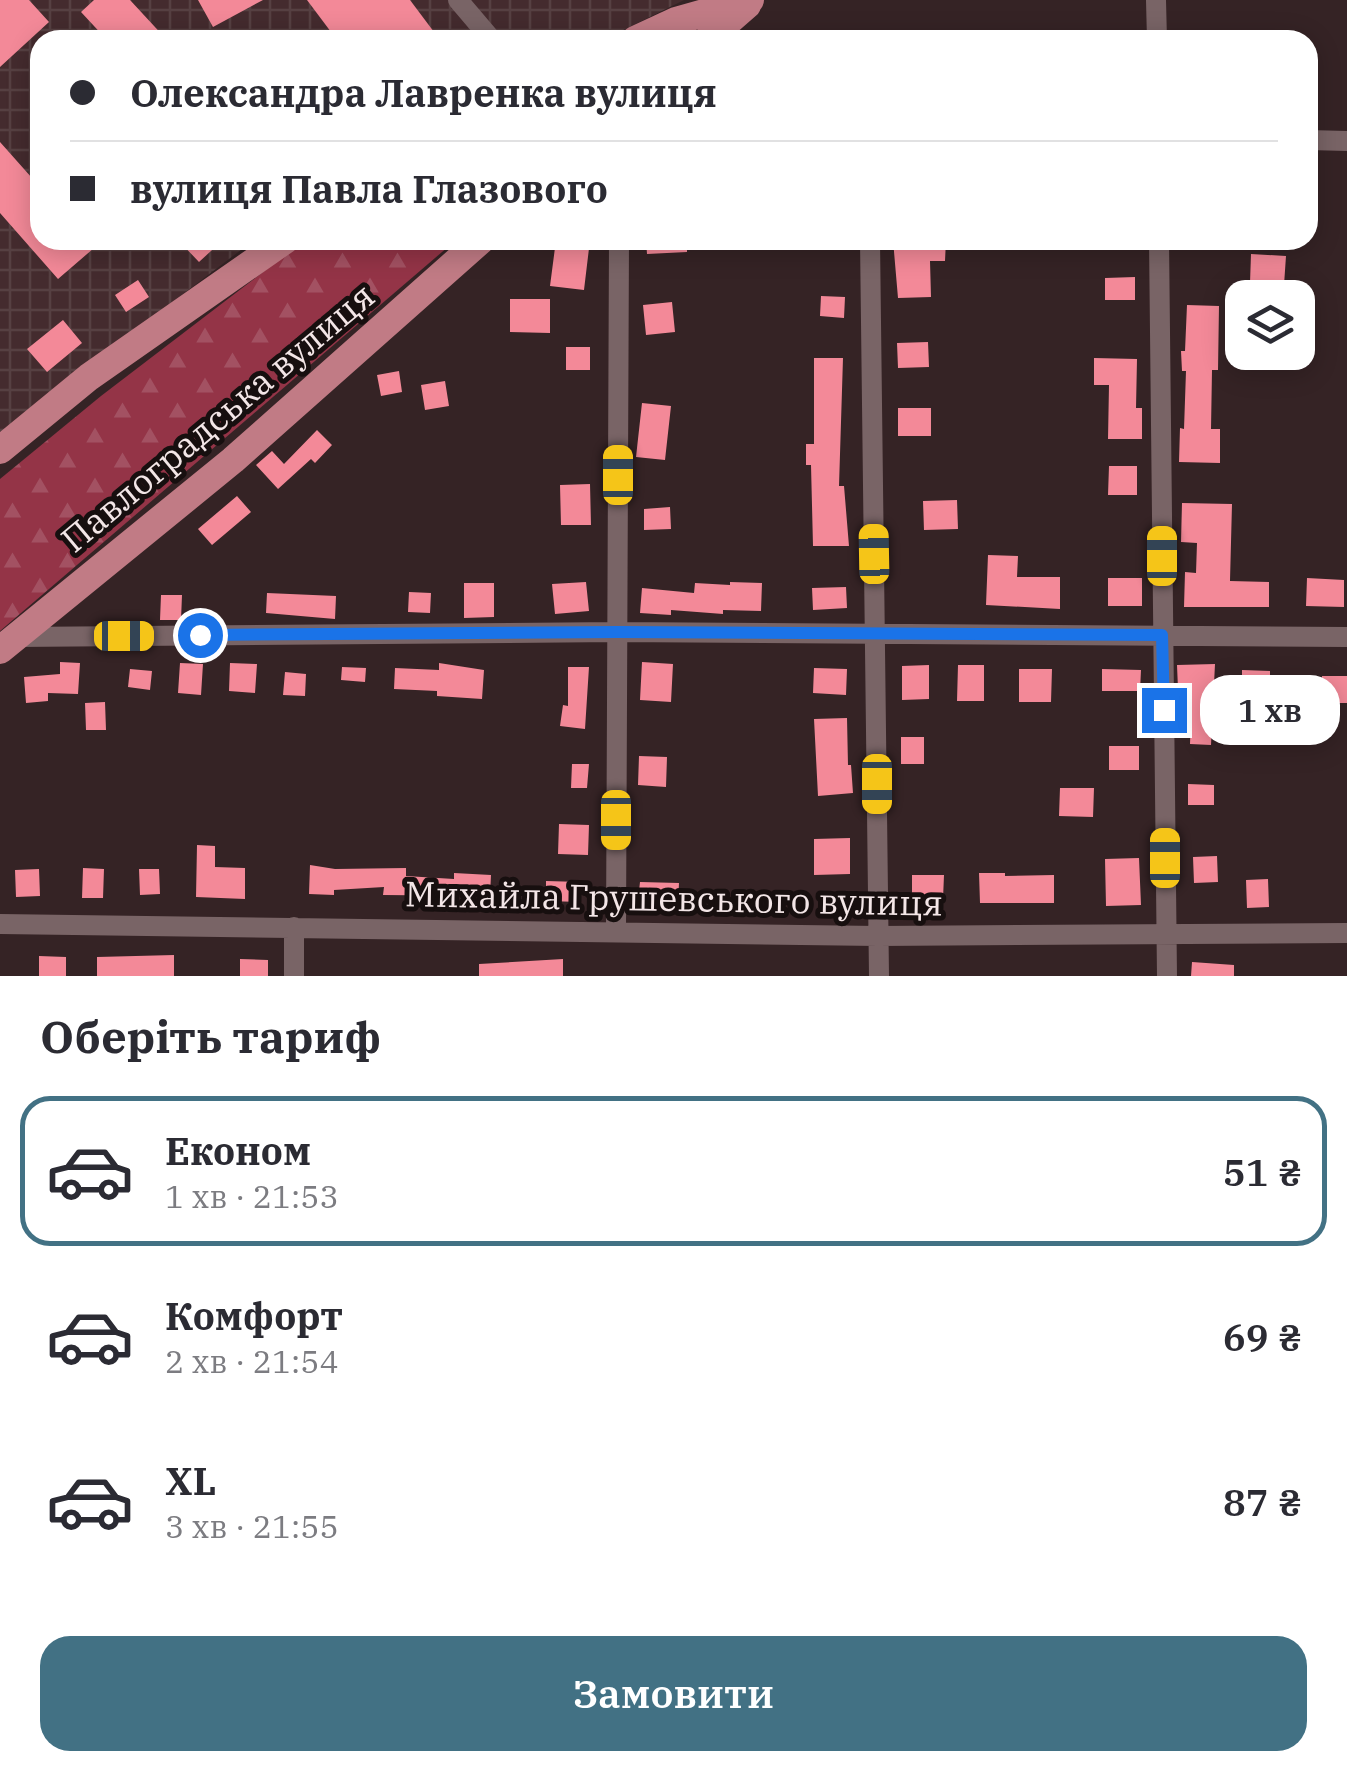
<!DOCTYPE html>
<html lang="uk">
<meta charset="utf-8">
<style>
:root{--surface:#fff;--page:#f7f7f7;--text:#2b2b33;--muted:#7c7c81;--line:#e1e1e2;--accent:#427184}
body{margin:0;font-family:"IBM Plex Serif",serif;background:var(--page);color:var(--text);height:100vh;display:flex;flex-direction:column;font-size:38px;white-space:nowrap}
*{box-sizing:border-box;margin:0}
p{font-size:32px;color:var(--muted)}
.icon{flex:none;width:55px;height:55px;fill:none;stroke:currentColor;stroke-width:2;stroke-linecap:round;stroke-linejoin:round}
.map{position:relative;height:976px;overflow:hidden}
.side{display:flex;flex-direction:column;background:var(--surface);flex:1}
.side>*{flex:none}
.hud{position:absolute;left:30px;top:30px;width:1288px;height:220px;border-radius:30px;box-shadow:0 5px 25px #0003;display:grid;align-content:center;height:220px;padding:0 40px;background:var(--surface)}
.buttons{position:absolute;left:1225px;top:280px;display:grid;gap:20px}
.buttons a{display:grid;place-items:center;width:90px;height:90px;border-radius:20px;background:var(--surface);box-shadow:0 5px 25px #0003;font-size:50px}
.end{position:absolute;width:45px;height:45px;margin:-22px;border:12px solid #1a73e8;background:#fff;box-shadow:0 0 0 5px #fff}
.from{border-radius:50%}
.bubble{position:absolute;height:70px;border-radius:30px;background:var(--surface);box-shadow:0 5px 25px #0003;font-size:32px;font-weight:600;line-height:70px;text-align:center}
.car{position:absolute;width:30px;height:60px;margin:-30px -15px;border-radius:12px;box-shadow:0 0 8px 2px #0007;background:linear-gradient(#f5c518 24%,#345 0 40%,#f5c518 0 76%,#345 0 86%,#f5c518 0)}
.hud b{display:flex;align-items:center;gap:35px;height:95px;font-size:38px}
.hud b+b{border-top:2px solid var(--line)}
.hud i{width:25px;height:25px;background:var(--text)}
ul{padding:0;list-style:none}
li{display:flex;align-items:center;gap:30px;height:150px;margin:0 20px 15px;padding:0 20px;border:5px solid transparent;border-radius:30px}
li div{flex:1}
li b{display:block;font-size:38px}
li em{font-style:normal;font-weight:600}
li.on{border-color:var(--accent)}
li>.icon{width:90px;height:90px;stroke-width:1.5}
h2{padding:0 40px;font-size:45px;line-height:120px}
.action{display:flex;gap:20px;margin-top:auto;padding:20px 40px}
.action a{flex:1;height:115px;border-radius:30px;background:var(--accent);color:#fff;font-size:40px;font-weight:600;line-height:115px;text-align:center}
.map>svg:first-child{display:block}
</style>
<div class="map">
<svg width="1347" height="976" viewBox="0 0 1347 976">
<defs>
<pattern id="industrial-grid" width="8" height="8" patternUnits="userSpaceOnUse" patternTransform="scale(2.5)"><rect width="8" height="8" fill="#442b2e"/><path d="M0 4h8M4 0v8" fill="none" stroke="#564042"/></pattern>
<pattern id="forest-firs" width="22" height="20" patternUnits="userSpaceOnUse" patternTransform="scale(2.5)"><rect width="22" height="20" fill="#943447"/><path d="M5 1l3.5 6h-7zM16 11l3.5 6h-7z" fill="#a35162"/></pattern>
</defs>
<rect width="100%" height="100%" fill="#352325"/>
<path fill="url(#industrial-grid)" d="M 0,0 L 684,0 L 603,40 L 40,40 L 40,240 L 254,240 L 0,433 Z"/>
<path fill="url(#forest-firs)" d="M 305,240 L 456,240 L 0,631 L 0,479 L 101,396 Z"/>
<path fill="#f38998" d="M 0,0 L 29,0 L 49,22 L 0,67 Z
M 94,0 L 130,0 L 167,40 L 107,40 L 81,12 Z
M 198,0 L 263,0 L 213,27 Z
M 307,0 L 410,0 L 440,40 L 337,40 Z
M 0,142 L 40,187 L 40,240 L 86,240 L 94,248 L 58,279 L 0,213 Z
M 178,240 L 223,240 L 199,262 Z
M 556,240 L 590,240 L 584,290 L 550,286 Z
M 646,240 L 687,240 L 687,252 L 647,254 Z
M 893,240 L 946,240 L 945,261 L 930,261 L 931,297 L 898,298 Z
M 1251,254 L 1286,256 L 1284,285 L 1250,283 Z
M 1135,277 L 1135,300 L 1105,300 L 1105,278 Z
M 138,280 L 149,297 L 126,312 L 115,295 Z
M 821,296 L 845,297 L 844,318 L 820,316 Z
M 510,299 L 550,299 L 550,333 L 510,332 Z
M 672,302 L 675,332 L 646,335 L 643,305 Z
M 1187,305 L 1219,306 L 1218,370 L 1212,370 L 1211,429 L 1220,429 L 1220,463 L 1179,462 L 1180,428 L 1184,429 L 1186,371 L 1182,371 L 1181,351 L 1185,351 Z
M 63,320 L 82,343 L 47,372 L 27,349 Z
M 928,342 L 929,367 L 898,368 L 897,343 Z
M 566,347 L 590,347 L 590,370 L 566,370 Z
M 814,358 L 843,358 L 839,486 L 844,486 L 849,546 L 813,546 L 811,465 L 806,465 L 806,444 L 814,444 Z
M 1094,358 L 1137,359 L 1136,408 L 1142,408 L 1142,439 L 1108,439 L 1109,385 L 1094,385 Z
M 399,371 L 402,392 L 381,396 L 377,375 Z
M 445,381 L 449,406 L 425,410 L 421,385 Z
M 642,403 L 671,406 L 665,460 L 636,457 Z
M 898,408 L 931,408 L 931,436 L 898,436 Z
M 317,430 L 332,445 L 315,463 L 311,459 L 278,489 L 256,465 L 272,451 L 284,464 Z
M 1109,466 L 1137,466 L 1137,495 L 1108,495 Z
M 590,484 L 591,525 L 561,525 L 560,485 Z
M 237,496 L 251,512 L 212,545 L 198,529 Z
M 957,500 L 958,529 L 924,530 L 923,501 Z
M 1182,503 L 1232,504 L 1230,581 L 1269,582 L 1269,607 L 1184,607 L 1185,572 L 1196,573 L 1197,543 L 1181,542 Z
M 670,507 L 671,529 L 644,530 L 644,509 Z
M 988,555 L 1018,556 L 1017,577 L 1060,577 L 1060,609 L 986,605 Z
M 1108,578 L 1142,578 L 1142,606 L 1108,606 Z
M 1307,578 L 1344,580 L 1344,607 L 1306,606 Z
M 586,582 L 589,611 L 555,614 L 552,584 Z
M 730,582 L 762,583 L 761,611 L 723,610 L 723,614 L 671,610 L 671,615 L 640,613 L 642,588 L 694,593 L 695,583 L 730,585 Z
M 464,583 L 494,583 L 494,617 L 464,618 Z
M 846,587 L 847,608 L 813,610 L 812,588 Z
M 409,592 L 431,593 L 430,613 L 408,612 Z
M 267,593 L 336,596 L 335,619 L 266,613 Z
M 161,595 L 182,595 L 181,620 L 160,620 Z
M 60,662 L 80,663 L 78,694 L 48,693 L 48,701 L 26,703 L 24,677 L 60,674 Z
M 642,662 L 673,664 L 671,702 L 640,700 Z
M 180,663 L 203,664 L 201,695 L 178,693 Z
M 230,663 L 257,664 L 255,693 L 229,691 Z
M 439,663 L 484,670 L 482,699 L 437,696 L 437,691 L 394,689 L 395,668 L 439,670 Z
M 1215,664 L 1211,745 L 1190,744 L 1192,688 L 1178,689 L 1177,665 Z
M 929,665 L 929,699 L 902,700 L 902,666 Z
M 958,665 L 984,665 L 984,701 L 957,701 Z
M 342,667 L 366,668 L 365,682 L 341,680 Z
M 568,667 L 589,667 L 585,729 L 560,726 L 563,705 L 568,706 Z
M 814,668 L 847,669 L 846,695 L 813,693 Z
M 130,669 L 152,671 L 150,690 L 128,687 Z
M 1019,669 L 1052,669 L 1051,702 L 1019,702 Z
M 1102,669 L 1141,670 L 1140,691 L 1102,691 Z
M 1242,670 L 1270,671 L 1270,710 L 1242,709 Z
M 285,672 L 306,674 L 305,696 L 283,695 Z
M 1322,676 L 1347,676 L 1347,703 L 1322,703 Z
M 105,702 L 106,730 L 86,730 L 85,703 Z
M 847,718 L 848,765 L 851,765 L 853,793 L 818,796 L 814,719 Z
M 901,737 L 924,737 L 924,764 L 901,764 Z
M 1109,746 L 1139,746 L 1139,770 L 1109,770 Z
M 639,756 L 667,757 L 666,787 L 638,785 Z
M 572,764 L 589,764 L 587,788 L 571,788 Z
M 1188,784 L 1214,785 L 1214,805 L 1188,805 Z
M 1060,788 L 1094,788 L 1093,817 L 1059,816 Z
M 559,824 L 589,825 L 588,855 L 558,854 Z
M 850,838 L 850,874 L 814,875 L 814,839 Z
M 197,845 L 215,846 L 215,867 L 245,868 L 245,899 L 196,897 Z
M 1217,856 L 1218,882 L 1194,883 L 1193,857 Z
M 1139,858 L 1141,905 L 1106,906 L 1105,859 Z
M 310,865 L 335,869 L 406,868 L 406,876 L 454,879 L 454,873 L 491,875 L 490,896 L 383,895 L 384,887 L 334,890 L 334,895 L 309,894 Z
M 83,868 L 104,869 L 103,898 L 82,898 Z
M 39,869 L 40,896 L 16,897 L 15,870 Z
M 139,869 L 159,869 L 160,894 L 140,895 Z
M 979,873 L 1005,873 L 1005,876 L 1054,875 L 1054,903 L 980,903 Z
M 912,875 L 944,875 L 943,899 L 912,899 Z
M 1268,879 L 1269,907 L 1247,908 L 1246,880 Z
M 546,881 L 581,882 L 581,902 L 546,901 Z
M 640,882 L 679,883 L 678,903 L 638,900 Z
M 174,955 L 174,976 L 97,976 L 97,957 Z
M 39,956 L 66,957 L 66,976 L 39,976 Z
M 240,959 L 268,960 L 268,976 L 240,976 Z
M 563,959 L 563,976 L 479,976 L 479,964 Z
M 1192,962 L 1234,965 L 1234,976 L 1191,976 Z"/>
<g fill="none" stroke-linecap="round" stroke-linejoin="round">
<path stroke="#796466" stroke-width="20" d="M 458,0 L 492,40
M 1156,0 L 1157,40
M 1308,140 L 1347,141
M 870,240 L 879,976
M 1159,240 L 1167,976
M 16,637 L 617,632 L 1347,637
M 0,924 L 878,936 L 1347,933
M 294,927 L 294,976
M 616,932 L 619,240"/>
<path stroke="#c17b85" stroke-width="28" d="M 635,40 L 676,21 L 750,0
M 707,40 L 747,5
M 0,450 L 89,377 L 285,240
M 0,650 L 233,460 L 481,240"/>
</g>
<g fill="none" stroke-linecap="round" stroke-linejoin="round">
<path stroke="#1a73e8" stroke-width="12" d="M 200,635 L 617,632 L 1162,635 L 1164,710"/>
</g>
<g text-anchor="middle" stroke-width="10" stroke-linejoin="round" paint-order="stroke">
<g font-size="35" fill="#f3e6e7" stroke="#170f0f">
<text transform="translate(218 418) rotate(-40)" y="12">Павлоградська вулиця</text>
<text transform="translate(674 899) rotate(1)" y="12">Михайла Грушевського вулиця</text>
</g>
</g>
</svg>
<div class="buttons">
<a><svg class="icon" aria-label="layers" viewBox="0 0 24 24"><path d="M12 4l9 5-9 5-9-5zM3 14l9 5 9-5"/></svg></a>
</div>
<i class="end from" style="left:200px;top:635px"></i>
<i class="end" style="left:1164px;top:710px"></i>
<div class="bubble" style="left:1200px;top:675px;width:140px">1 хв</div>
<i class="car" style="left:618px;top:475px;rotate:0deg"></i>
<i class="car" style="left:874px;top:554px;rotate:359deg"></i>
<i class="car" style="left:1162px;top:556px;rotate:0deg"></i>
<i class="car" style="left:124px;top:636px;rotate:90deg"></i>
<i class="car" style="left:877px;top:784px;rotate:180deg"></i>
<i class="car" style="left:616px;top:820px;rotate:180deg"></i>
<i class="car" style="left:1165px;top:858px;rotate:0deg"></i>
<div class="hud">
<b><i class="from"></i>Олександра Лавренка вулиця</b>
<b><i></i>вулиця Павла Глазового</b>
</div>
</div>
<section class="side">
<h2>Оберіть тариф</h2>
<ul>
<li class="on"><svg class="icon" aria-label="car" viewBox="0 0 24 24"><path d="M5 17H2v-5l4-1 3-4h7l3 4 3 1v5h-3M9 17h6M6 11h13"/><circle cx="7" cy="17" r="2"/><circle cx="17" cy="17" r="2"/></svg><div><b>Економ</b><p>1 хв · 21:53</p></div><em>51 ₴</em></li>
<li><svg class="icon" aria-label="car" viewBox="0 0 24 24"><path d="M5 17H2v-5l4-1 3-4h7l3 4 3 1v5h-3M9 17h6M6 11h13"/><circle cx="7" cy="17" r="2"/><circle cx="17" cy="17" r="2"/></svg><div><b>Комфорт</b><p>2 хв · 21:54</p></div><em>69 ₴</em></li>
<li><svg class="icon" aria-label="car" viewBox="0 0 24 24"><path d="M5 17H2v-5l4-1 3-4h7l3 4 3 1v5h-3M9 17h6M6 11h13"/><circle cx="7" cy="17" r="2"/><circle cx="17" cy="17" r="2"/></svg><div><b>XL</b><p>3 хв · 21:55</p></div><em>87 ₴</em></li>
</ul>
<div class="action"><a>Замовити</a></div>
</section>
